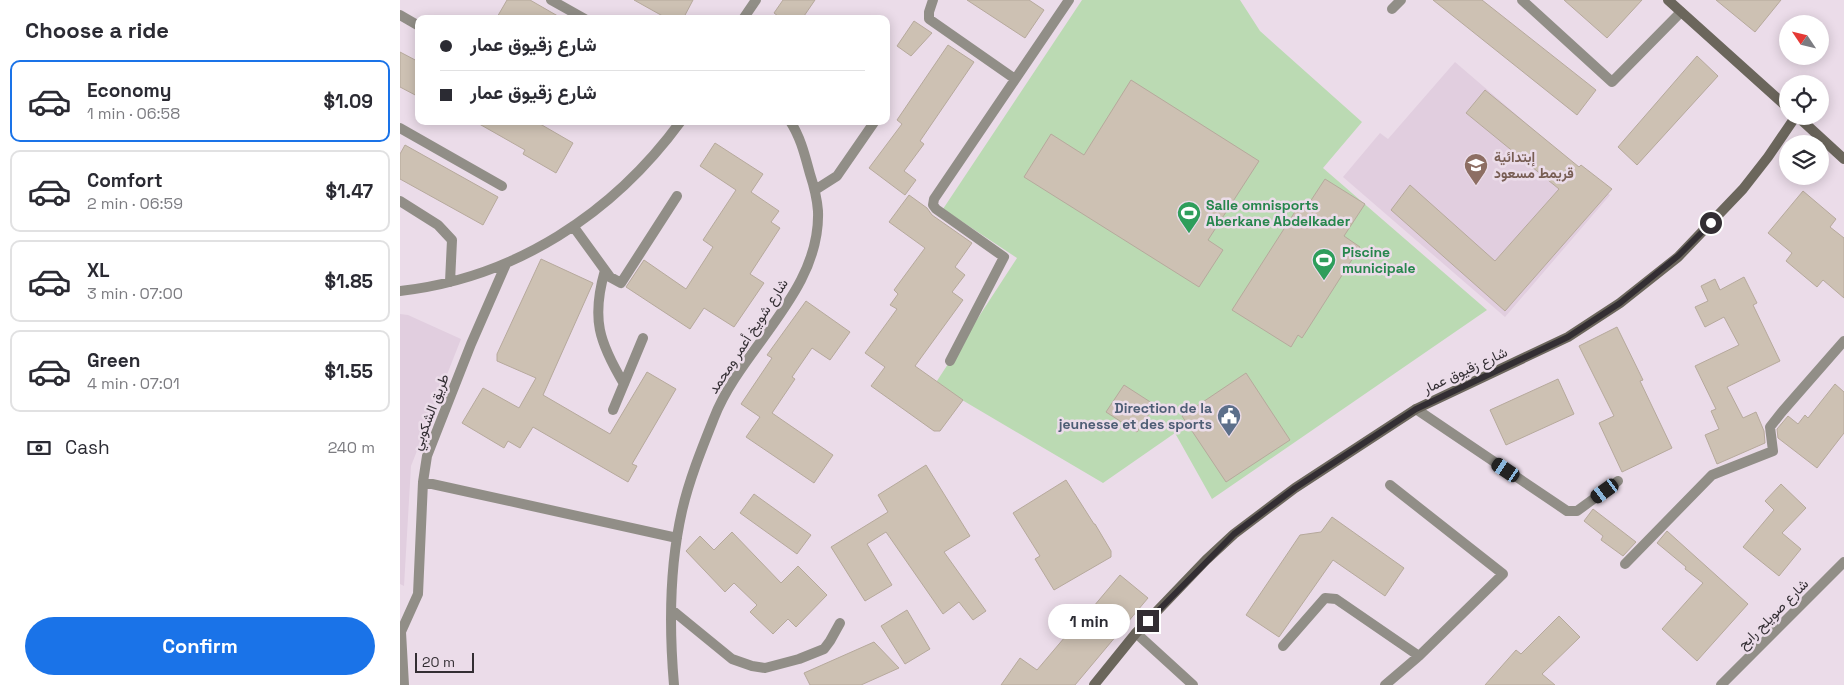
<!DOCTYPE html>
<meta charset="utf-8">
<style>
:root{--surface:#fff;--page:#f2f2f3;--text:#2b2b33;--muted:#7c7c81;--line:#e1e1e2;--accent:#1a73e8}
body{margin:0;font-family:"Space Grotesk",Vazirmatn,sans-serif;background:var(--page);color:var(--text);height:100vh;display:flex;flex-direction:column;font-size:19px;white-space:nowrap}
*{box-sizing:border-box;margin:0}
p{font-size:16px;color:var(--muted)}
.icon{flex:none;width:28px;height:28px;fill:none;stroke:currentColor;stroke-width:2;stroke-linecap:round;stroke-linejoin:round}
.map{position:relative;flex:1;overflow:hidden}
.side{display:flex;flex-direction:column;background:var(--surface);width:400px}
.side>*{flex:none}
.guide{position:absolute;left:15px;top:15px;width:475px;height:110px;border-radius:10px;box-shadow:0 2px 12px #0003;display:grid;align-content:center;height:110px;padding:0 25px;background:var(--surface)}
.needle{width:32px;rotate:305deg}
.tools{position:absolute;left:1379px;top:15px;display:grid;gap:10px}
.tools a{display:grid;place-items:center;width:50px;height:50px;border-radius:50%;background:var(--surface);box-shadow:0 2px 12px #0003;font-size:25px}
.scale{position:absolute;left:15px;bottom:12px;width:59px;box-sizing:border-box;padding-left:5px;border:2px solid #332e33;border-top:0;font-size:14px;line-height:18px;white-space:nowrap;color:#332e33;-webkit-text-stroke:4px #ebdce9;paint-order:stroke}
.end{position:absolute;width:22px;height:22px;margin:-11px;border:6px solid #332e33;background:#fff;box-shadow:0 0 0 2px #fff}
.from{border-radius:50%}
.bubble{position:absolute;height:35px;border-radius:18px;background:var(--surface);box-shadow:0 2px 12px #0003;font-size:16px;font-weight:800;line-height:35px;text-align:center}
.car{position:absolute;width:15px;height:30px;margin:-15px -8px;border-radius:6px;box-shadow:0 0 4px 1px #0007;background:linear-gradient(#222 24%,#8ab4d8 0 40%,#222 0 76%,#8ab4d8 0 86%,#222 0)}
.guide b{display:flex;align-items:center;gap:18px;height:48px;font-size:19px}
.guide b+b{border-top:1px solid var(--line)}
.guide i{width:12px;height:12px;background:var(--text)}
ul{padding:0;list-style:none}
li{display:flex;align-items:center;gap:15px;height:82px;margin:0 10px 8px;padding:0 15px;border:2px solid var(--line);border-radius:10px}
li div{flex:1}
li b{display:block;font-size:19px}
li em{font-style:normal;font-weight:800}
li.on{border-color:var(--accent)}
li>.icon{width:45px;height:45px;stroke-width:1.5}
h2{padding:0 25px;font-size:22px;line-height:60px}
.pay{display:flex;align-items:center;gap:12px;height:55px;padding:0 25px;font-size:19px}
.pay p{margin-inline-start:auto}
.primary-button{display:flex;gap:10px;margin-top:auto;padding:10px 25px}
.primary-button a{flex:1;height:58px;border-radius:30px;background:var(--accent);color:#fff;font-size:20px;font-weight:800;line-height:58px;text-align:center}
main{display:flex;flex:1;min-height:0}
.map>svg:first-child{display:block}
</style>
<main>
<section class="side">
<h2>Choose a ride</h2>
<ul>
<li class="on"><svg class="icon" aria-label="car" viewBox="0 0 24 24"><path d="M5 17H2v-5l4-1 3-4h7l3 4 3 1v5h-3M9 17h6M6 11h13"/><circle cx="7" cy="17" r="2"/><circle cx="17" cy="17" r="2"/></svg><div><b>Economy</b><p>1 min · 06:58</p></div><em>$1.09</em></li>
<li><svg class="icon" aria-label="car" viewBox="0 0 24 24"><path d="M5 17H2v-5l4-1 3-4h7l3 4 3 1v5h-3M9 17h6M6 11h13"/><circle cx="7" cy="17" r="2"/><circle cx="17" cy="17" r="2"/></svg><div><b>Comfort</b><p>2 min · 06:59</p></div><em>$1.47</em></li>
<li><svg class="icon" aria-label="car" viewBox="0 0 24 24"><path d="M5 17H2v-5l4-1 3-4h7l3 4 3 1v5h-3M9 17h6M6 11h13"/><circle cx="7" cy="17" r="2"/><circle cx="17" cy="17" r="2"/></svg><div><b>XL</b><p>3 min · 07:00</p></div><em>$1.85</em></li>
<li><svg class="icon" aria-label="car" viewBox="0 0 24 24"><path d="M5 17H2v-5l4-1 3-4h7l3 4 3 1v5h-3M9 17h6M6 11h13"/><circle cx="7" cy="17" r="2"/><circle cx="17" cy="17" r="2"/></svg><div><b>Green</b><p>4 min · 07:01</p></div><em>$1.55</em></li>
</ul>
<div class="pay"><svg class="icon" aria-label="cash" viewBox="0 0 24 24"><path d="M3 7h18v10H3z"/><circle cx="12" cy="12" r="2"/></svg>Cash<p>240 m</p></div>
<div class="primary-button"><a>Confirm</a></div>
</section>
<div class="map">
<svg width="1444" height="685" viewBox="0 0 1444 685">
<rect width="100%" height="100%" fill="#ebdce9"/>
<path fill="#e1cedf" d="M 1055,62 L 1210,195 L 1105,317 L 943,177 L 980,133 L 988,139 Z
M 0,314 L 8,315 L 61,339 L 11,466 L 4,586 L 0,584 Z"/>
<path fill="#bbdab3" d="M 682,0 L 840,0 L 860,31 L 962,122 L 923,168 L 1087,310 L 812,499 L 775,433 L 703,483 L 535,384 L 617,258 L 543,209 Z"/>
<path fill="#cdc1b3" stroke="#b6a99c" d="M 107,0 L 130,0 L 163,19 L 96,19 Z
M 234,0 L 293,0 L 283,19 L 268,19 Z
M 383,0 L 415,0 L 402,19 L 382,19 L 374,13 Z
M 567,0 L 629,0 L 644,10 L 625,38 Z
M 1033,0 L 1082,0 L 1196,90 L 1177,115 Z
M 1164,0 L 1242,0 L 1207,38 Z
M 1316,0 L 1381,0 L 1355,32 Z
M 514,21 L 532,33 L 511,56 L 497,46 Z
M 548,45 L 574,62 L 520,141 L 524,144 L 504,171 L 516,180 L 505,195 L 469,168 L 502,124 L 497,120 Z
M 0,52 L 19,62 L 19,97 L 0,87 Z
M 1297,56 L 1318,76 L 1237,165 L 1218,147 Z
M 731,80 L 859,161 L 808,240 L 823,250 L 799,287 L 624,177 L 651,134 L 684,155 Z
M 1085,90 L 1179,167 L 1181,165 L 1212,189 L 1105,311 L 991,210 L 1010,185 L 1095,261 L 1159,189 L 1066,113 Z
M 74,121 L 135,121 L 173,143 L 156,173 L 123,154 L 125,150 Z
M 315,143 L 363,174 L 351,192 L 379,211 L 371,222 L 380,228 L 350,274 L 364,283 L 334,327 L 304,308 L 290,329 L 226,287 L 244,260 L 286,289 L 313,247 L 303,240 L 336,190 L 300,166 Z
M 5,145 L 98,197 L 83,225 L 0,179 L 0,154 Z
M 925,179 L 965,204 L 944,236 L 960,247 L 902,338 L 898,335 L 891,347 L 832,310 L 898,207 L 904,211 Z
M 1403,191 L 1436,219 L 1430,227 L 1444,238 L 1444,298 L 1423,280 L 1417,287 L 1386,261 L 1392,253 L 1368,233 Z
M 509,195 L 527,208 L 532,215 L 572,243 L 555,267 L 565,275 L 552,292 L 563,300 L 515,366 L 563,400 L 540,431 L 534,431 L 471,386 L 485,367 L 465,353 L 497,309 L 490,305 L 498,294 L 494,290 L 525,248 L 489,222 Z
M 141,259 L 193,283 L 143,395 L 210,434 L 247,372 L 276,389 L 232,464 L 237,466 L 228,482 L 133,427 L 120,448 L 108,441 L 104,448 L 62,423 L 83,388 L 119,408 L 136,378 L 97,361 L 97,354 Z
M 1344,277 L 1357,303 L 1353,305 L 1380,361 L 1327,387 L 1343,418 L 1356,412 L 1364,431 L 1365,443 L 1317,464 L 1305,435 L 1319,429 L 1311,411 L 1316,409 L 1295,366 L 1339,345 L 1324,317 L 1305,327 L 1295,307 L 1308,301 L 1301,286 L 1315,279 L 1320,290 Z
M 406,301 L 450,332 L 430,360 L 412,348 L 392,377 L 395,379 L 372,413 L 433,455 L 414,483 L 346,437 L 360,417 L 341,404 L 372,358 L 367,355 Z
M 1217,327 L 1243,380 L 1240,381 L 1272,448 L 1222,472 L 1199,423 L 1214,416 L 1179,346 Z
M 846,373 L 890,440 L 826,482 L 782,416 Z
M 1158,379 L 1174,414 L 1106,445 L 1090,410 Z
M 1435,384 L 1444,392 L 1444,433 L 1417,468 L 1378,438 L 1377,429 L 1388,416 L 1398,424 L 1405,415 L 1408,418 Z
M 724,385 L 755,405 L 737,432 L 706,412 Z
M 526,465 L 570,536 L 544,552 L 586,611 L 573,620 L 559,602 L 543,614 L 486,532 L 467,544 L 492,585 L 465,601 L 431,547 L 488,512 L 478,495 Z
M 666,480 L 694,524 L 695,524 L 711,551 L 711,557 L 654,590 L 635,559 L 640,556 L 613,513 Z
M 1381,484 L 1406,508 L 1382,533 L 1401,549 L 1379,576 L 1343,547 L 1374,510 L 1365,501 Z
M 354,494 L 411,535 L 397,554 L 340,513 Z
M 1193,509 L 1236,542 L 1223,556 L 1201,540 L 1203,536 L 1184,521 Z
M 932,517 L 1004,568 L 985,596 L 933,560 L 879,637 L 846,615 L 900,535 L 921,532 Z
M 1267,531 L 1348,604 L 1297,661 L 1262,629 L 1303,583 L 1285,569 L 1286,567 L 1257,543 Z
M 332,532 L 381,583 L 398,566 L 427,595 L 396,627 L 388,619 L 373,634 L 350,612 L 357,605 L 334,583 L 325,592 L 286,551 L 300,536 L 314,550 Z
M 720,575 L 748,598 L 675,685 L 601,685 L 620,658 L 637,670 L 676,624 L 678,625 Z
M 507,610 L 530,649 L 505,664 L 481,626 Z
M 1159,616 L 1180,637 L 1142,674 L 1155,685 L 1085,685 L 1116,650 L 1121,654 Z
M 474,642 L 499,668 L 461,685 L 410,685 L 404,673 Z"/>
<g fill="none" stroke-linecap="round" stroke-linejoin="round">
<path stroke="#918e87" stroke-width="10" d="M 151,0 L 185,19
M 533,0 L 529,12 L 529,19 L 615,79
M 1122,0 L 1212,82 L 1281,12
M 992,9 L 1001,0
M 0,15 L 19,26
M 343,19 L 356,0
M 0,128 L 102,186
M 415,190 L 437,176 L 475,121
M 0,201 L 38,225 L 52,240 L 50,282
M 173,226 L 210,277 L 221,283 L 277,196
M 205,270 C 191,319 199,342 224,384
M 0,291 C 115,278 213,214 281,121
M 550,361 L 604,257 L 536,209 L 533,205 L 534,199 L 669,0
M 1016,409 L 1167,511 L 1177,511 L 1218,481
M 213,410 L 243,338
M 23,482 L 277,538
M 1225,564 L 1312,475 L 1373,451 L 1370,427 L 1381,413 L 1444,341
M 272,610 L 332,659 L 352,666 L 365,668 L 399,659 L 424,649 L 430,641 L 440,623
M 1,632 L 4,685
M 736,633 L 793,685
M 0,634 L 18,594 L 23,482 L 27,456 L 71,344 L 106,264
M 883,646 L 925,598 L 936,599 L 1019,656
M 274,685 C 269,627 269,568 282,511 C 289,480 302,448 314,418 C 341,348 421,292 418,211 C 417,199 414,186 410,174 C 405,156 401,138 390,121
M 985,685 L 1019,656 L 1103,574 L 990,485
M 1321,685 L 1444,562"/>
<path stroke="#6b665c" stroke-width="10" d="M 1268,0 L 1388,108
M 1397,116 L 1444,159
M 694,685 L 736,633 L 806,560 L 834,534 L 895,488 L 1016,409 L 1168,337 L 1220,303 L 1278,257 L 1343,189 L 1368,157 L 1396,116"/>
</g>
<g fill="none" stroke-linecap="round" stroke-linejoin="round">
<path stroke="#332e33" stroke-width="6" d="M 748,621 L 834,534 L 895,488 L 1016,409 L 1168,337 L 1220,303 L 1278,256 L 1311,223"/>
</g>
<defs>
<g id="school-pin" transform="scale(1.25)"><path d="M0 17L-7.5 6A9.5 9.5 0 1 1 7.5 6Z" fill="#8d6e63" stroke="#ebdce9"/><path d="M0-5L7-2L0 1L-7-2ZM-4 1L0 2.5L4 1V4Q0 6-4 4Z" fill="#fff"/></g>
<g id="stadium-pin" transform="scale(1.25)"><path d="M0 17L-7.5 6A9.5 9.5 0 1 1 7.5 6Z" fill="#2e9e5b" stroke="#ebdce9"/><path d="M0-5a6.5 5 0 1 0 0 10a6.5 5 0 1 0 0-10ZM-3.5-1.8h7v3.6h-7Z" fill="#fff"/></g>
<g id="civic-pin" transform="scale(1.25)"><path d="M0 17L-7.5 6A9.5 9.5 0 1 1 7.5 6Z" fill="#5c6f8a" stroke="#ebdce9"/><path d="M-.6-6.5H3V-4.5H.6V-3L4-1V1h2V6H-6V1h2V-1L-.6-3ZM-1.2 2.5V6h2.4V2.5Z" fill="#fff"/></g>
</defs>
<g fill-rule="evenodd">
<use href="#school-pin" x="1076" y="165"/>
<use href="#stadium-pin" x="789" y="213"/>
<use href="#stadium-pin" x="924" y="260"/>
<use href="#civic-pin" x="829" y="416"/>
</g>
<g text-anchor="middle" stroke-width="5" stroke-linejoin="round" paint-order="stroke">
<g font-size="14" font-weight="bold" fill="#785e54" stroke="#ebdce9" text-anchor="start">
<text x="1094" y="162">إبتدائية<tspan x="1094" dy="16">قريمط مسعود</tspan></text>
</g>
<g font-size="14" font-weight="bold" fill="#27864d" stroke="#ebdce9" text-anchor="start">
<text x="806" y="210">Salle omnisports<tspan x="806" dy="16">Aberkane Abdelkader</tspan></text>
<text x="942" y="257">Piscine<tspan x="942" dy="16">municipale</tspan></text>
</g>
<g font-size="14" fill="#332e33" stroke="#ebdce9">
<text transform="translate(348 336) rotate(-57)" y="5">شارع شويخ أعمر ومحمد</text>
<text transform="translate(1065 370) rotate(-25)" y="5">شارع زقيوق عمار</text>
<text transform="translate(30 412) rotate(-69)" y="5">طريق الشكوبي</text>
<text transform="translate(1373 614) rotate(-45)" y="5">شارع صويلح رابح</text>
</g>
<g font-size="14" font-weight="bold" fill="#4e5e75" stroke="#ebdce9" text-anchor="end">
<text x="812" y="413">Direction de la<tspan x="812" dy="16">jeunesse et des sports</tspan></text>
</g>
</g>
</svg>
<div class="tools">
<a><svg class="needle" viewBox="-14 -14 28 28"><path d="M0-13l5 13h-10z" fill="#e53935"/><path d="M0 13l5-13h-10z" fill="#7c7c81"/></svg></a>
<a><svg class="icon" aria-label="locate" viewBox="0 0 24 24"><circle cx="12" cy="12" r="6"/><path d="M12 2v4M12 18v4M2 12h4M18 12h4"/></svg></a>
<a><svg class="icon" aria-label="layers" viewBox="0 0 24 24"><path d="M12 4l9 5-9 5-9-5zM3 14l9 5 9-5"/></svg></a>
</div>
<div class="scale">20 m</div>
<i class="end from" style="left:1311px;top:223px"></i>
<i class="end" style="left:748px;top:621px"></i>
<div class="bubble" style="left:648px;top:604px;width:82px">1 min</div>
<i class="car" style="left:1106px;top:470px;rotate:304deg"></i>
<i class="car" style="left:1205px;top:491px;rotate:234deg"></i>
<div class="guide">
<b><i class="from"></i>شارع زقيوق عمار</b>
<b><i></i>شارع زقيوق عمار</b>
</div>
</div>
</main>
